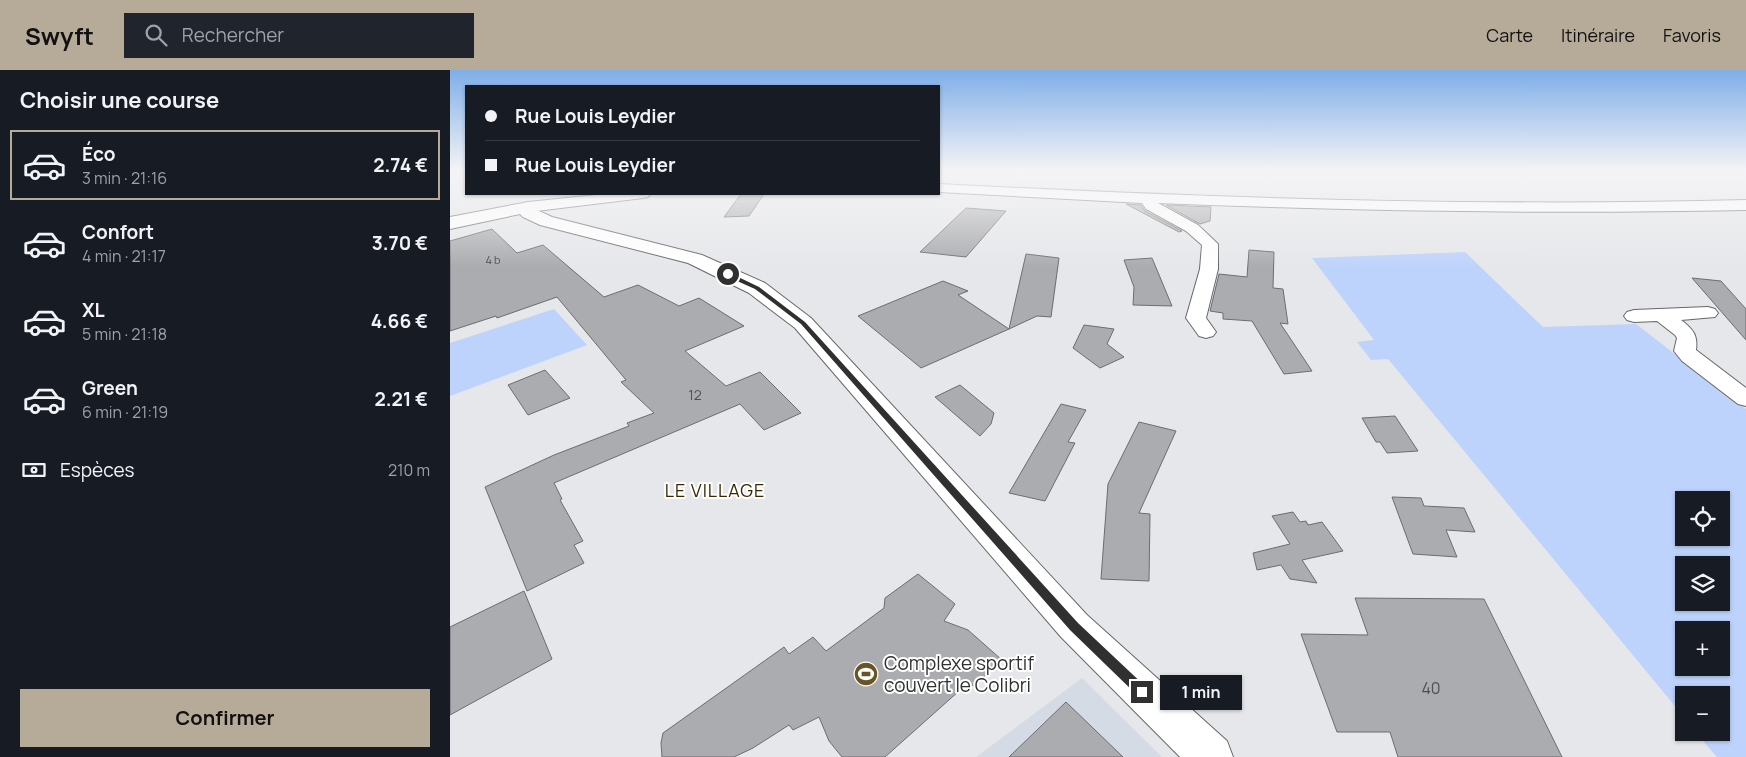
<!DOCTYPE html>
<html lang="fr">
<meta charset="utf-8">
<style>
:root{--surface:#171b24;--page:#20242c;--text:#f1f3f6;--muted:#9ea1a6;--line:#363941;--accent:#b5ab98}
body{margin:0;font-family:Manrope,sans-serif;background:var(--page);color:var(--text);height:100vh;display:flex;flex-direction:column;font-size:19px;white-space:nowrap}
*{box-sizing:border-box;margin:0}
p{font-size:16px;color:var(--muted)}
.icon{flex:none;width:28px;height:28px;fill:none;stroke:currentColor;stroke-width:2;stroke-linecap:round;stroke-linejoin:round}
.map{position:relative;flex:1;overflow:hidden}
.panel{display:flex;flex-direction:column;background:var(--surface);width:450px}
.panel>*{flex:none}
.top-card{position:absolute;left:15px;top:15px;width:475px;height:110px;border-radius:0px;box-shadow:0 1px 4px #0004;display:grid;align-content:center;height:110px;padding:0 20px;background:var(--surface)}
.tools{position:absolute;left:1225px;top:421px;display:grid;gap:10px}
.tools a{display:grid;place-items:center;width:55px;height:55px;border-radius:0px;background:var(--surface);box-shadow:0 1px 4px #0004;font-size:25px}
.end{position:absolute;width:22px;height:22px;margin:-11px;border:6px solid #303031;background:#fff;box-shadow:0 0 0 2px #fff}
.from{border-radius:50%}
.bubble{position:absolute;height:35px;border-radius:0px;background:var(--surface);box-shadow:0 1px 4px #0004;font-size:16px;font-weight:700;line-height:35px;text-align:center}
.top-card b{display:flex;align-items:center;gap:18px;height:48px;font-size:19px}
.top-card b+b{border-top:1px solid var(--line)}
.top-card i{width:12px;height:12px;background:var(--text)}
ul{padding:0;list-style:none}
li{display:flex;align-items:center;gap:15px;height:70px;margin:0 10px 8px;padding:0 10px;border:2px solid transparent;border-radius:0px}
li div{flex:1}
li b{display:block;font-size:19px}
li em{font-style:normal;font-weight:700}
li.selected{border-color:var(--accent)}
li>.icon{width:45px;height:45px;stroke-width:1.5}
h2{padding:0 20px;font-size:22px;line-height:60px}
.pay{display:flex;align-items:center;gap:12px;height:55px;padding:0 20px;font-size:19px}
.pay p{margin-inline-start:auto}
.primary-button{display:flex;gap:10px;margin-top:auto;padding:10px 20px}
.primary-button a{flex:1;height:58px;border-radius:0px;background:var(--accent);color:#111;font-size:20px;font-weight:700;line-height:58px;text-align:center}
header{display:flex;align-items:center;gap:30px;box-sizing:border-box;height:70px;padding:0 25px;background:var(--accent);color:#111}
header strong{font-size:24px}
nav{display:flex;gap:28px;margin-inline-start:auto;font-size:18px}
.search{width:350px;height:45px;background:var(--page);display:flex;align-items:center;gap:12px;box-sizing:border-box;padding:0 18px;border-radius:0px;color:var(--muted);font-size:19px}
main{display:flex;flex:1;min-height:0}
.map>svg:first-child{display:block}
</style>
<header>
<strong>Swyft</strong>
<div class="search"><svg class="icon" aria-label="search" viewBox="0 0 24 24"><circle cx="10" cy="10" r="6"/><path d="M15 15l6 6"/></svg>Rechercher</div>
<nav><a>Carte</a><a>Itinéraire</a><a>Favoris</a></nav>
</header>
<main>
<section class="panel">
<h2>Choisir une course</h2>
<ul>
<li class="selected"><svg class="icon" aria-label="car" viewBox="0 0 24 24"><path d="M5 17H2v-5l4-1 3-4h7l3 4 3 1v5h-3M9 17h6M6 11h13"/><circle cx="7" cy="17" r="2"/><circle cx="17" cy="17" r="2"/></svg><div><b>Éco</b><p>3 min · 21:16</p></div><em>2.74 €</em></li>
<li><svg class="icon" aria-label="car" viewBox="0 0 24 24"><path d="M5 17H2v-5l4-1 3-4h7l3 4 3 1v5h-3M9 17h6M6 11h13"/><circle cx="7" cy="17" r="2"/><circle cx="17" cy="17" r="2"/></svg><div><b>Confort</b><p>4 min · 21:17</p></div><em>3.70 €</em></li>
<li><svg class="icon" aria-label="car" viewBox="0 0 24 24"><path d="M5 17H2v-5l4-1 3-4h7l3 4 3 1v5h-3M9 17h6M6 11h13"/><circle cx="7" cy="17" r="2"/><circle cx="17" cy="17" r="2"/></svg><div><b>XL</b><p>5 min · 21:18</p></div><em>4.66 €</em></li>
<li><svg class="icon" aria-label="car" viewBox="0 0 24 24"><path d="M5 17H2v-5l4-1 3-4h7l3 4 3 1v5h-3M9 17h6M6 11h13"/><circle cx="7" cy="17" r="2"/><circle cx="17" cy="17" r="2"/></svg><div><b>Green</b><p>6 min · 21:19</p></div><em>2.21 €</em></li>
</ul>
<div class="pay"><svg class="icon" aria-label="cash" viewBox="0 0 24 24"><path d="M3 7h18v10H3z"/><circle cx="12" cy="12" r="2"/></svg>Espèces<p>210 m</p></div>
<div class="primary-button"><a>Confirmer</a></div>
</section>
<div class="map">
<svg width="1296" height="687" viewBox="0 0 1296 687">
<rect width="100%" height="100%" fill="#e6e7ea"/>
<path fill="#d5dbe4" d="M 632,608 L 712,687 L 526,687 Z"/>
<path fill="#bed3fc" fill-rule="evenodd" d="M 1015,182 L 1093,257 L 1186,254 L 1296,339 L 1296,687 L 1267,687 L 1246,663 L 1271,662 L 1271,625 L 1234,625 L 1234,647 L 938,289 L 921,290 L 907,272 L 924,270 L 862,188 ZM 1234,430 L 1271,430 L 1271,468 L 1234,468 ZM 1234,495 L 1271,495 L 1271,532 L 1234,532 ZM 1234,560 L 1271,560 L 1271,598 L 1234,598 Z
M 104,239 L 137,275 L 0,326 L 0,273 Z"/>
<path fill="#abacaf" stroke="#6c6d70" d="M 291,124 L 314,124 L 299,146 L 274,147 Z
M 676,134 L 691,135 L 695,141 L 732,161 L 729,162 Z
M 716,135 L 761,137 L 760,151 L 750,154 Z
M 516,138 L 556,141 L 516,187 L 470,182 Z
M 42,159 L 67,183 L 93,175 L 154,227 L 188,215 L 229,236 L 249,228 L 294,256 L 235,281 L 276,316 L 310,302 L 351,343 L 314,360 L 290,334 L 104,413 L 112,429 L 110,430 L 133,471 L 124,475 L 134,493 L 77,521 L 35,417 L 104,385 L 179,356 L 177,353 L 204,343 L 171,312 L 176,310 L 107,227 L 47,248 L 46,246 L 0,261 L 0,171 Z
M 799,180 L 824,182 L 823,218 L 833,219 L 838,254 L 830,253 L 862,301 L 834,304 L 802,251 L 773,249 L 773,243 L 760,241 L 769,204 L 797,207 Z
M 576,184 L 609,188 L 601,247 L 587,246 L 559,259 Z
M 702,188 L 722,236 L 683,235 L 684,217 L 674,190 Z
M 1242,208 L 1271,211 L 1296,239 L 1296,270 Z
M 493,211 L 518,221 L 508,225 L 559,259 L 471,298 L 408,246 Z
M 634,255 L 664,259 L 657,274 L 674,287 L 650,298 L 623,278 Z
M 95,300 L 120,328 L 78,345 L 58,315 Z
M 510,315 L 544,343 L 541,354 L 530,366 L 485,327 Z
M 611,334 L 636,340 L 618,372 L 625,373 L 595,431 L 559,423 Z
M 945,346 L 968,381 L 937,383 L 930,372 L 926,372 L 912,348 Z
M 689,352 L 726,361 L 689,443 L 700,444 L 699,511 L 651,509 L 658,414 Z
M 942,427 L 971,428 L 974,436 L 1014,438 L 1025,462 L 996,460 L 1007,487 L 963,484 Z
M 843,442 L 850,452 L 856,451 L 858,455 L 872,452 L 893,481 L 852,490 L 867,513 L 840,509 L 831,495 L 807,500 L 803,483 L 840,474 L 822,446 Z
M 468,504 L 505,534 L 494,551 L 518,560 L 552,590 L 524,616 L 518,613 L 435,687 L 392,687 L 379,671 L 369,647 L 343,660 L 339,655 L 303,678 L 284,687 L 212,687 L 211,673 L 213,663 L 334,577 L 339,584 L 363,567 L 376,581 L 434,538 L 435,528 Z
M 74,521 L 102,589 L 0,645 L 0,557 Z
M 905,528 L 1034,529 L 1112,687 L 948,687 L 940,662 L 887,662 L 851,564 L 918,565 Z
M 616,632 L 673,687 L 559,687 Z"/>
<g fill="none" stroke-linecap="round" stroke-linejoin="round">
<g stroke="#656769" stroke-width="2">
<path id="minor" d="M 489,114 C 758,128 1027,137 1296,130 L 1296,140 C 1100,144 904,141 708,133 L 748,155 L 768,174 L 768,199 L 756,248 L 766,262 L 763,266 L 756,268 L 749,266 L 736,248 L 750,199 L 752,175 L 736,161 L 696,139 L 692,133 L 489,122 Z
M 156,124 L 200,124 L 198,127 L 193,128 L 78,142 L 73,140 L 70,137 L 73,134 L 78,132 Z
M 1258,237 L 1265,239 L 1268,243 L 1265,247 L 1231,250 C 1243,259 1248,265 1246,280 L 1296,318 L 1296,336 L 1288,334 L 1232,291 L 1224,281 L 1227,268 L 1225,265 L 1207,251 L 1184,252 L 1177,250 L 1174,246 L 1177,242 L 1184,240 Z"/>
</g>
<g stroke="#656769" stroke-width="2">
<path id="tertiary" d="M 78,132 L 84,133 L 87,140 L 102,147 L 252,185 L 315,213 L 361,248 L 637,545 L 777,671 L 783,687 L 730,687 L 611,567 L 345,258 L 299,223 L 238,193 L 90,155 L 73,147 L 70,144 L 0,159 L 0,147 Z"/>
</g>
<use href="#minor" fill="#fff" fill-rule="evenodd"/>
<use href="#tertiary" fill="#fff" fill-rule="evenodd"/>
</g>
<linearGradient id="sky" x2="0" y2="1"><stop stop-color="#7faee9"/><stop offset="0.51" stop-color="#f4f4f6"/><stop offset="1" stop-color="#f4f4f6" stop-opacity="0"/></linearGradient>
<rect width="1296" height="197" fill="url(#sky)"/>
<path fill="#303031" d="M 276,203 L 280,203 L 309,217 L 355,252 L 628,553 L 697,618 L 698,622 L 697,626 L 692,627 L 688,626 L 620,560 L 351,254 L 305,219 L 276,206 Z"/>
<defs>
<g id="stadium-disc" transform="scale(1.25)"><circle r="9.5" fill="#6b5424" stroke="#fff"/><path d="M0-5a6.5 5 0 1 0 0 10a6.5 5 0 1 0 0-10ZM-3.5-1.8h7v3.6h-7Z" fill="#fff"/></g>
</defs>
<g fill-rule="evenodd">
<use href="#stadium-disc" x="416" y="604"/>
</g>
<g text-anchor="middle" stroke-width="4" stroke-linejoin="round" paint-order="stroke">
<g font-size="11" fill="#4f4f50">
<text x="43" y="194">4 b</text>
</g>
<g font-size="14" fill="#4f4f50">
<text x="245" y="330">12</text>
</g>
<g font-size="16" fill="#4f4f50">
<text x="981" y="624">40</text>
</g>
<g font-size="18" letter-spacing="1" fill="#392700" stroke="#fff">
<text x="265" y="427">LE VILLAGE</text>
</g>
<g font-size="19" fill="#303031" stroke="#fff" text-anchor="start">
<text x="434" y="600">Complexe sportif<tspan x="434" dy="22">couvert le Colibri</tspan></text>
</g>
</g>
</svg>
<div class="tools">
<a><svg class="icon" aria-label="locate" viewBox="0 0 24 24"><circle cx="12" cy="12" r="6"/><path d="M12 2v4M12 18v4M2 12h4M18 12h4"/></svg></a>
<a><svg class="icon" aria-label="layers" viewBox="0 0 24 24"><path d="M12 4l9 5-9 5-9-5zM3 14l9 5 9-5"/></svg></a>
<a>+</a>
<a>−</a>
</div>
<i class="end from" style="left:278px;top:204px"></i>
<i class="end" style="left:692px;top:622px"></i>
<div class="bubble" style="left:710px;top:605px;width:82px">1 min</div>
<div class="top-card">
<b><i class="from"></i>Rue Louis Leydier</b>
<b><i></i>Rue Louis Leydier</b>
</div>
</div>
</main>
